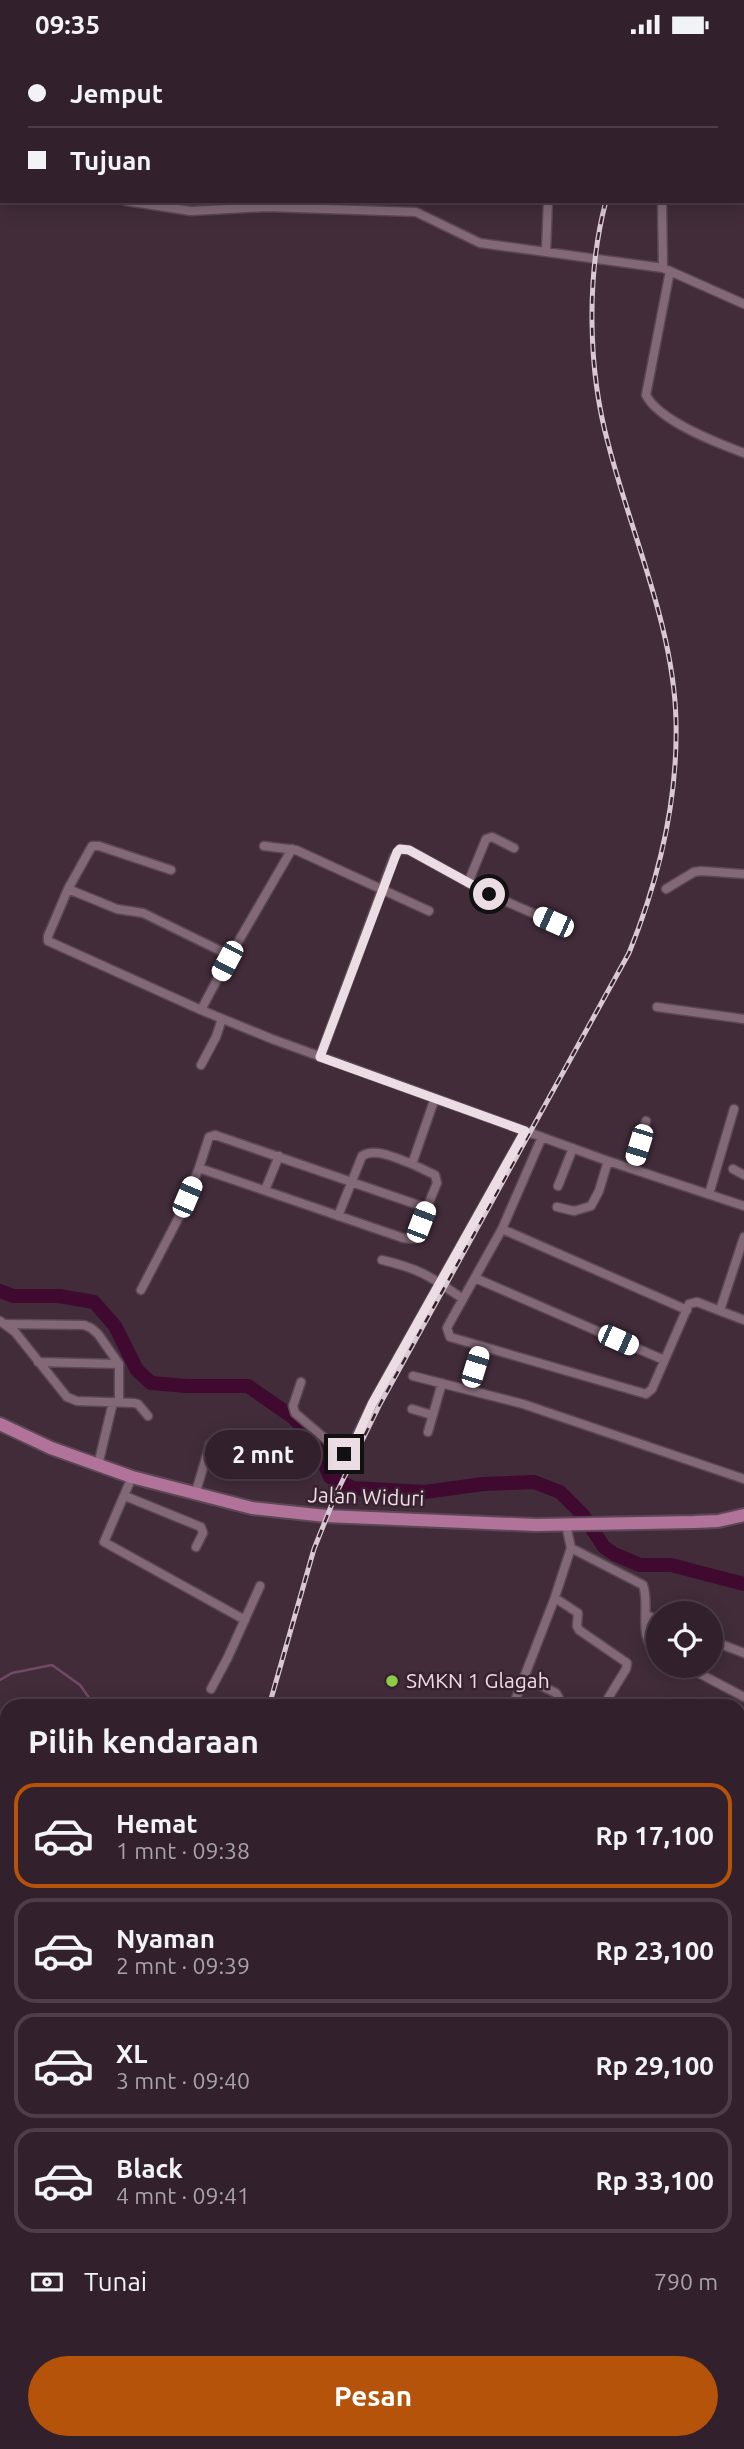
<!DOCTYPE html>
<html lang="id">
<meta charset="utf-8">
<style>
:root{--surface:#32212c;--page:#3a2934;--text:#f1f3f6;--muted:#a8a3a9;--line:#4d3e48;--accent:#b45309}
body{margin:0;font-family:Ubuntu,sans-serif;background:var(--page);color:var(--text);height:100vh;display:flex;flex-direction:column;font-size:26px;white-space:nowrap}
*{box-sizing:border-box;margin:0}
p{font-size:23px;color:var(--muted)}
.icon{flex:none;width:38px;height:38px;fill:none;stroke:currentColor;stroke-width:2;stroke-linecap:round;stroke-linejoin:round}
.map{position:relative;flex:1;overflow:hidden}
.sheet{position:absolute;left:0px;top:1650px;width:746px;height:751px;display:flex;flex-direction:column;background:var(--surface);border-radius:21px 21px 0 0;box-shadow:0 4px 18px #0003,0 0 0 2px var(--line)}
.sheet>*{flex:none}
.hud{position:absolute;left:0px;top:0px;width:746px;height:154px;box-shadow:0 4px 18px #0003,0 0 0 2px var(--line);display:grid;align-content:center;height:154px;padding:0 28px;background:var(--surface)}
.fabs{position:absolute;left:646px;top:1552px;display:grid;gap:14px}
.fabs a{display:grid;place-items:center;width:77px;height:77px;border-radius:50%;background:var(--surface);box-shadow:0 4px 18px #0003,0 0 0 2px var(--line);font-size:35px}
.end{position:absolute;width:32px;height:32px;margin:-16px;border:9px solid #ecdde5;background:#111;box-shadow:0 0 0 4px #111}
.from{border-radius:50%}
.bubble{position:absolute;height:49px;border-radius:24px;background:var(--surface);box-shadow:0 4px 18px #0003,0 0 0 2px var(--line);font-size:23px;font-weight:600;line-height:49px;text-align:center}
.car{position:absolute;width:21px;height:42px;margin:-21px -10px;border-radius:9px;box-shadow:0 0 5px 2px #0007;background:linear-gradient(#fff 24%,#345 0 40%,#fff 0 76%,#345 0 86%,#fff 0)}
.hud b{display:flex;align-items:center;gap:24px;height:66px;font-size:26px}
.hud b+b{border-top:2px solid var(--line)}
.hud i{width:18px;height:18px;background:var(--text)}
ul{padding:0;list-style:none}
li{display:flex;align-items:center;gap:21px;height:105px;margin:0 14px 10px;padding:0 14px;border:4px solid var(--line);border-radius:21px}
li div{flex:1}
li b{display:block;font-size:26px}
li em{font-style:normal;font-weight:600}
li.selected{border-color:var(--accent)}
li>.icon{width:63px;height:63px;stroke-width:1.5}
h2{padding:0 28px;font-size:32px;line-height:84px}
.pay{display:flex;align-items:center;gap:18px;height:77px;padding:0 28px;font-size:26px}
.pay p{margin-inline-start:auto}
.button{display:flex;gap:14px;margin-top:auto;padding:14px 28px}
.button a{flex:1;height:80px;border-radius:42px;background:var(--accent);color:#fff;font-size:28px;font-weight:600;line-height:80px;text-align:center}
.status{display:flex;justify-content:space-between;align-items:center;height:49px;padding:0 35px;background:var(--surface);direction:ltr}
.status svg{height:19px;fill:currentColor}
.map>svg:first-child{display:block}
</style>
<div class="status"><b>09:35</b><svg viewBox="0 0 49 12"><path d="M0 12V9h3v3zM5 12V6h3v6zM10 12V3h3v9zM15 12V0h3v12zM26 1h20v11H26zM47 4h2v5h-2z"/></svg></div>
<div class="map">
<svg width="744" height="2400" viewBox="0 0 744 2400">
<rect width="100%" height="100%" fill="#422c3a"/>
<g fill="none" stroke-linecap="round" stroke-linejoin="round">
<path stroke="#734966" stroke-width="2.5" d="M 0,1631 L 12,1624 L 52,1616 L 80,1636 L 95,1657"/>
<path stroke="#3f0930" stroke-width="14" d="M 701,0 L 704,2
M 319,2 L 319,0
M 0,110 L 2,109
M 0,1242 L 13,1247 L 59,1247 L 94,1253 L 115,1277 L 137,1321 L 151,1334 L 187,1337 L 248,1337 L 294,1369 L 316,1395 L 330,1428 L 353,1439 L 425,1443 L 483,1435 L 534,1433 L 560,1443 L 583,1466 L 604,1498 L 614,1505 L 640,1516 L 671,1516 L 744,1535
M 738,2121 L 744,2124"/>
<g stroke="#5b4854" stroke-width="11">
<path id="street" d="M 719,0 L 721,2
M 744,125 L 744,126
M 0,141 L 2,141
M 126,152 L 191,162 L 266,158 L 416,163 L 480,194 L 663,219 L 744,255
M 662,152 L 663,219
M 546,203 L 548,152
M 670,222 L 646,346 C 659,372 717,394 744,404
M 264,797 L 296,801 L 429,862
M 171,821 L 99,797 L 92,797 L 68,840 L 48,887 L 48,892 L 201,961 L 272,990 L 605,1111 L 744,1157
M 468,834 L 486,790 L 492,788 L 514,799
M 68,840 L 117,860 L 143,864 L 227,905 L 227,912 L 201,961
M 666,840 L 694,823 L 701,822 L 744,825
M 227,912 L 292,800
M 657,958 L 744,970
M 320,1008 L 394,808 L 400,800 L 409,801 L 489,845 L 553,873
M 201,1016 L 216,988 L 222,970
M 542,1088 L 502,1180 L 449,1275 L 447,1279 L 450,1288 L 646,1345 L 652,1340 L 689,1255 L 697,1253 L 744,1271
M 199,1119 L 403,1189 L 414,1190 L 437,1134 L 435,1126 L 412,1115 L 435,1049
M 632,1120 L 646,1072
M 733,1120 L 744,1126
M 558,1137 L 573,1099
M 265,1141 L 279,1107
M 709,1145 L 734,1060
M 557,1158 L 574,1162 L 591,1157 L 599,1142 L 608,1112
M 338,1167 L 362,1107 C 375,1098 398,1110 412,1115
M 502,1180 L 687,1261
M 382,1211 C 421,1220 431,1228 463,1250
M 475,1229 L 664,1311
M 141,1241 L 180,1166 L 199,1119 L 209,1088 L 215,1086 L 427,1159
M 720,1261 L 744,1188
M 0,1272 L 15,1283 L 67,1348 L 77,1352 L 134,1354 L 138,1355 L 148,1367
M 6,1275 L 84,1276 L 91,1279 L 98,1285 L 119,1315 L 119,1353
M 38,1313 L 119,1315
M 413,1327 L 523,1355 L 744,1430
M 301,1333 L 293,1357 L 295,1364 L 342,1404 L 348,1405 L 372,1355 L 525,1082
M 469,1340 L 482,1297
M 412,1360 L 432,1366
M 428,1383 L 442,1334
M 98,1416 L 113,1353
M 132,1428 L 104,1493 L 245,1571
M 195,1446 L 210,1395
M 125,1447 L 201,1478 L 203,1484 L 196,1498
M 571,1499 L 643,1536 C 651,1557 636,1590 658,1603
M 555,1549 L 578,1564 L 577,1577 L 579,1581 L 627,1614 L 626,1620 L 607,1651
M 646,1566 L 658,1571
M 710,1591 L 744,1604
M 685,1617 L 744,1648
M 525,1629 L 556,1644 L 559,1649 L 555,1657
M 211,1640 L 228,1608 L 260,1537
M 513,1657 L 554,1551 L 571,1499 L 566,1476
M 738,1910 L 744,1916
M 738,2051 L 744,2048
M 738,2082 L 744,2085
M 0,2245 L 7,2255
M 0,2327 L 7,2307
M 166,2394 L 179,2400
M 595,2394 L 616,2400
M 71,2400 L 73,2394"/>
</g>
<g stroke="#5b4854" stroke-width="16">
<path id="primary" d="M 0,1375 L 51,1399 L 132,1428 L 252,1459 L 326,1467 L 536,1476 L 694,1473 L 718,1472 L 744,1466"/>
</g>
<use href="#street" stroke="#836978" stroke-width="8"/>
<use href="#primary" stroke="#b2739b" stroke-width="12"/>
<g stroke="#d9c9d2" stroke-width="5">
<path id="rail" d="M 669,2 L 670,0
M 269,1657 L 314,1500 L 336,1445 L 380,1355 L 629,904 C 659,830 678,754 676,672 C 674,578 631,485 608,394 C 588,321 586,226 606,152
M 29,2400 L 31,2394"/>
</g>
<use href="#rail" stroke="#382230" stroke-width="2.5" stroke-dasharray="8" stroke-linecap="butt"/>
</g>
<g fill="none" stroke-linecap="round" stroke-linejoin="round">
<path stroke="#ecdde5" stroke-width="9" d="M 344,1405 L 348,1405 L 352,1399 L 372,1355 L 525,1082 L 320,1008 L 397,803 L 400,800 L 409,801 L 489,845"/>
</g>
<circle fill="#8bce46" stroke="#382230" stroke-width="2.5" cx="392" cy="1632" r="7"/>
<g text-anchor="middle" stroke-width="5" stroke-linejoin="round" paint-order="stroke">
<g font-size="21" fill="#ecdde5" stroke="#382230">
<text transform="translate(366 1448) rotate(2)" y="7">Jalan Widuri</text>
</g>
<g font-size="21" fill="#ecdde5" stroke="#382230" text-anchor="start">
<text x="406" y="1639">SMKN 1 Glagah</text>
</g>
</g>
</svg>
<div class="fabs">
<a><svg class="icon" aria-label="locate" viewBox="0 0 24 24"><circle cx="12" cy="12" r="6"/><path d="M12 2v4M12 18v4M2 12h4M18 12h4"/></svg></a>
</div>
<i class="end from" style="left:489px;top:845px"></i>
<i class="end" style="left:344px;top:1405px"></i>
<div class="bubble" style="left:205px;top:1381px;width:116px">2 mnt</div>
<i class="car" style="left:553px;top:873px;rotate:294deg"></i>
<i class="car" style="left:227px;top:912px;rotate:208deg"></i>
<i class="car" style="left:639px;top:1096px;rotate:197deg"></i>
<i class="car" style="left:187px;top:1148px;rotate:23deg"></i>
<i class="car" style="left:421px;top:1173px;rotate:21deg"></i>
<i class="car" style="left:618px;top:1291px;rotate:114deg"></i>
<i class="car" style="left:475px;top:1318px;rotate:17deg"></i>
<div class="hud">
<b><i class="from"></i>Jemput</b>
<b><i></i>Tujuan</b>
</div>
<section class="sheet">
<h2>Pilih kendaraan</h2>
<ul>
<li class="selected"><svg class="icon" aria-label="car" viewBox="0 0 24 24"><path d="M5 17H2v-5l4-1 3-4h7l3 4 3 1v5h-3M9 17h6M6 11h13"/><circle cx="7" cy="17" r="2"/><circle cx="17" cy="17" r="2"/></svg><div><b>Hemat</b><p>1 mnt · 09:38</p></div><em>Rp 17,100</em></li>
<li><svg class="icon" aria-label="car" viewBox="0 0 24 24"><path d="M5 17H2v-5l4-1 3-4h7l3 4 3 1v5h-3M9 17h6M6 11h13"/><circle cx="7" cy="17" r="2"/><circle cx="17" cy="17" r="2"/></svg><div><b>Nyaman</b><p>2 mnt · 09:39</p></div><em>Rp 23,100</em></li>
<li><svg class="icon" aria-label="car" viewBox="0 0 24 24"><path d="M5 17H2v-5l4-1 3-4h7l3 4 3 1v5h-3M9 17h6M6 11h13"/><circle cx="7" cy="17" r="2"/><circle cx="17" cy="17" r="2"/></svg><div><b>XL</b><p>3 mnt · 09:40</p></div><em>Rp 29,100</em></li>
<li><svg class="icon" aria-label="car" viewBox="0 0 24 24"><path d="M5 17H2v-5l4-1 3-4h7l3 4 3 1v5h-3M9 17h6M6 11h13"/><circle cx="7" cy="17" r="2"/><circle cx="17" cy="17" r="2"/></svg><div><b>Black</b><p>4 mnt · 09:41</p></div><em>Rp 33,100</em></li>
</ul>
<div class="pay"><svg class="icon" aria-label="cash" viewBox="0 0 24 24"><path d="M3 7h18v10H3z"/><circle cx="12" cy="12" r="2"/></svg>Tunai<p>790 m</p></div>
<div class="button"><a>Pesan</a></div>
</section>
</div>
